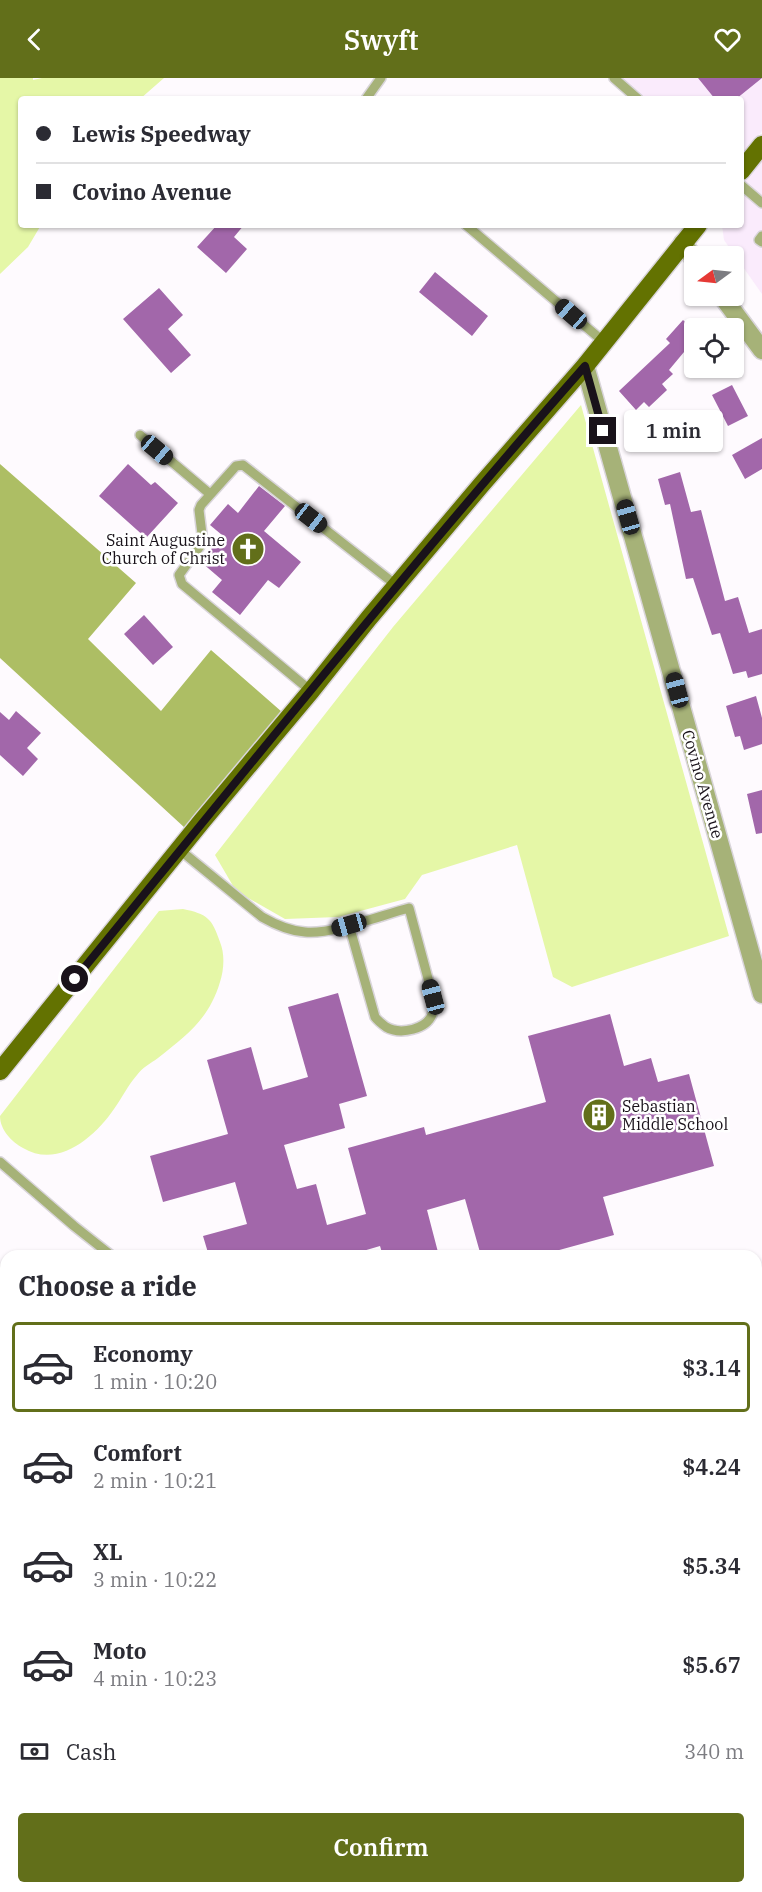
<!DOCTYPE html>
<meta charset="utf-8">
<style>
:root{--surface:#fff;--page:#f7f7f7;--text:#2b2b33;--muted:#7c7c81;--line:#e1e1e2;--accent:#626f1a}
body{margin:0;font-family:"IBM Plex Serif",serif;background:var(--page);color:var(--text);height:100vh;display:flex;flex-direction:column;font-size:22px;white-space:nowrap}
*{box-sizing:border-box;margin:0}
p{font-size:20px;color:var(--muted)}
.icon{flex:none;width:33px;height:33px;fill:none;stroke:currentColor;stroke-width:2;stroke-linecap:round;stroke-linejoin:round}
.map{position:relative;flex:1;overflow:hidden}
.side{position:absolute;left:0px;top:1172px;width:762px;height:644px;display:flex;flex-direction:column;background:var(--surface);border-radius:18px 18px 0 0;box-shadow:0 2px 4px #0004}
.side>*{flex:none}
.top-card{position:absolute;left:18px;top:18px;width:726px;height:132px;border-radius:6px;box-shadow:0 2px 4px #0004;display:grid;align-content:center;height:132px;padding:0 18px;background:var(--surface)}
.needle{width:39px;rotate:255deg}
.buttons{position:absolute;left:684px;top:168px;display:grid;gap:12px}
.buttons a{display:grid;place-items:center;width:60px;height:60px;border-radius:6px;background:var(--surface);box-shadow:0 2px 4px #0004;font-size:30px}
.end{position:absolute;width:27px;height:27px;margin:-14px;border:8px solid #19121a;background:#fff;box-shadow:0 0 0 3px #fff}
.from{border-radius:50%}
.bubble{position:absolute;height:42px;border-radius:6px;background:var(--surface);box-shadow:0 2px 4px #0004;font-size:20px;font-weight:600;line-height:42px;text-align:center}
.car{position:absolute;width:18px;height:36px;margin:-18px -9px;border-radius:8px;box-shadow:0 0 4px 2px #0007;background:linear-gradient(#222 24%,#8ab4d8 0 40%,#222 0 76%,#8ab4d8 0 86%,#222 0)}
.top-card b{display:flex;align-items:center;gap:21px;height:57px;font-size:22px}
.top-card b+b{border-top:2px solid var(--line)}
.top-card i{width:15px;height:15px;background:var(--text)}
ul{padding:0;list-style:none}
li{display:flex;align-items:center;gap:18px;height:90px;margin:0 12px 9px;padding:0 6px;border:3px solid transparent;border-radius:6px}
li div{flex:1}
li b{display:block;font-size:22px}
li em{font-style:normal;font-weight:600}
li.active{border-color:var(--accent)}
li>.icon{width:54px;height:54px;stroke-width:1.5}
h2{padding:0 18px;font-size:27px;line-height:72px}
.pay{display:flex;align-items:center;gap:15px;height:66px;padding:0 18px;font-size:22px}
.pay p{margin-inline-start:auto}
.primary-button{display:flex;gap:12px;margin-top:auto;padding:12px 18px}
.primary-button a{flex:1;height:69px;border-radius:6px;background:var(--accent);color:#fff;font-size:24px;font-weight:600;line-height:69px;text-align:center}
header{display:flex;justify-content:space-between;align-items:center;height:78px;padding:0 18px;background:var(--accent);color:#fff;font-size:27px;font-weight:600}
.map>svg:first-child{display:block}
</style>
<header><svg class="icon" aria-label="back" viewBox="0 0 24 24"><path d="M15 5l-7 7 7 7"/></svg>Swyft<svg class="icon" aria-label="heart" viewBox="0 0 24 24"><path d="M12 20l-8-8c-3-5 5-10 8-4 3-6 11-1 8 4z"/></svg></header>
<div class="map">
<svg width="762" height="1814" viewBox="0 0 762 1814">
<rect width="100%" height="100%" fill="#fefafe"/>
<path fill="#faebfc" d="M 619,0 L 762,0 L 762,53 L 741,79 L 741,21 L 644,21 Z
M 762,82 L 762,216 L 724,162 L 722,147 L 741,147 L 741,108 Z"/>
<path fill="#e5f7a7" d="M 0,0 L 33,0 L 33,2 L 42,0 L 164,0 L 140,21 L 21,21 L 21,147 L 41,147 L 28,169 L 0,196 Z
M 581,327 L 729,858 L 572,909 L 553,899 L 517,767 L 422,797 L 405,821 L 338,839 L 285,841 L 236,813 L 215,777 L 393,549 Z
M 183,831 C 207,836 212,840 220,864 C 225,876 224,892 220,904 C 209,941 187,957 158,980 C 151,985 142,990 137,997 C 128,1007 122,1020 114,1031 C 95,1059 58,1091 23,1070 C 12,1064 0,1052 0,1038 L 159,833 Z
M 762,1561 L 762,1814 L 471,1814 L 469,1809 L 756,1809 L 756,1563 Z
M 0,1722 L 6,1732 L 6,1809 L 13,1809 L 11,1814 L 0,1814 Z
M 160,1809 L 252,1809 L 253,1814 L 159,1814 Z"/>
<path fill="#adbe64" d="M 0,386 L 136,505 L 88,561 L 161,633 L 211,572 L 282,634 L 185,750 L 0,580 Z
M 6,1499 L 6,1732 L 0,1722 L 0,1502 Z
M 13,1809 L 160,1809 L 159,1814 L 11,1814 Z
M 252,1809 L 408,1809 L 409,1814 L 253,1814 Z"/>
<path fill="#dc9fe5" stroke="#a275a8" stroke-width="1.5" d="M 6,1454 L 6,1499 L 0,1502 L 0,1455 Z"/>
<path fill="#a267aa" d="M 698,0 L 762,0 L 736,21 L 715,21 Z
M 217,147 L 244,147 L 234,159 L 247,171 L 226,195 L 197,169 Z
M 435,194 L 488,238 L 472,258 L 419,214 Z
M 159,210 L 183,237 L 168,251 L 191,277 L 171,295 L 123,241 Z
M 683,242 L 694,252 L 694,262 L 669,292 L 673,296 L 662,306 L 667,312 L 649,329 L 644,324 L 636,332 L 619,313 L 670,265 L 666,261 Z
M 732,307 L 748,338 L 728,348 L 712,317 Z
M 762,360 L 762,391 L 745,401 L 732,377 Z
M 128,386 L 151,407 L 155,404 L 178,425 L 146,460 L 99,418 Z
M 680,394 L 691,434 L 701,432 L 725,523 L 738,519 L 749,555 L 762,551 L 762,596 L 748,600 L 746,593 L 733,596 L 720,555 L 712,557 L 693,500 L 686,501 L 670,426 L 665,427 L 658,401 Z
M 259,408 L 285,428 L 264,453 L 301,484 L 279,510 L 268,502 L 240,537 L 212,514 L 222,502 L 201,484 L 222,457 L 210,447 L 228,426 L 238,435 Z
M 144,537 L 173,569 L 153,587 L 124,556 Z
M 756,618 L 762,640 L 762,666 L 744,672 L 740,658 L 735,659 L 726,628 Z
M 16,633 L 41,655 L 27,670 L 38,681 L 23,698 L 0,677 L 0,634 L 9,642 Z
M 762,712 L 762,755 L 756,756 L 747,716 Z
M 338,915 L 367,1018 L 339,1026 L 345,1050 L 284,1067 L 297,1111 L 316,1106 L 327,1147 L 366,1136 L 348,1070 L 424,1049 L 426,1057 L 546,1024 L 528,958 L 610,936 L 624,988 L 651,980 L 658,1004 L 689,996 L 714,1088 L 603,1119 L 614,1157 L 552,1174 L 553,1178 L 481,1178 L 465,1121 L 427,1132 L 439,1178 L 383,1178 L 380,1168 L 346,1178 L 209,1178 L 203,1158 L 247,1146 L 235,1104 L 163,1124 L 150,1078 L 228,1056 L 207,982 L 251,969 L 263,1012 L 308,999 L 288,929 Z"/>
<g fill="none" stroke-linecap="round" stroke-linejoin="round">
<g stroke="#d9d5da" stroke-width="12">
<path id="lane" d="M 614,0 L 638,21
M 366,21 L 381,0
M 741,107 L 762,125
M 466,147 L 604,264
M 762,158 L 759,162 L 762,164
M 140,357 L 210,416
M 311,613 L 182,506 L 179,497 L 203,464 L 199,432 L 201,427 L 236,388 L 243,387 L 396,507
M 180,772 L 262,839 C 276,847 289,853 305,854 C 331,857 382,837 409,830 L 433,919 C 433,924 434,930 433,934 C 428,952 400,957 386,949 C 382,946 378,943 375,939 L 349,847
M 0,1084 L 74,1148 L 112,1178"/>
</g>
<g stroke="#d9d5da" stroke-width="21">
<path id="street" d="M 683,165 L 694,181
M 722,218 L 762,272
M 585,288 L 762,916"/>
</g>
<g stroke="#d9d5da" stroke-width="21">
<path id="primary" d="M 741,93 L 762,67
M 0,993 L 202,743 L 311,613 L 369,540 L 482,406 L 585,288 L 698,147"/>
</g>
<use href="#lane" stroke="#a6b278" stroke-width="9"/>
<use href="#street" stroke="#a6b278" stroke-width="18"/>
<use href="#primary" stroke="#637201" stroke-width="18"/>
</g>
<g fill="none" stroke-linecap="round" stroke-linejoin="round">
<path stroke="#19121a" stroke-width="8" d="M 75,901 C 243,696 409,488 585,288 L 603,353"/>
</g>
<defs>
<g id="church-disc" transform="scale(1.725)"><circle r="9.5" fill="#626f1a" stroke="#fff"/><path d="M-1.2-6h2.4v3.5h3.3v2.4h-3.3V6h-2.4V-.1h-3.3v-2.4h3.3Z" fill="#fff"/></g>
<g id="building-disc" transform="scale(1.725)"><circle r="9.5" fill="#626f1a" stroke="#fff"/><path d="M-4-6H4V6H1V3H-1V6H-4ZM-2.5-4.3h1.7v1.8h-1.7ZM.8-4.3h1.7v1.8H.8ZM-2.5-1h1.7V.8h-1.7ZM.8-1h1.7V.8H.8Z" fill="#fff"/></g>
</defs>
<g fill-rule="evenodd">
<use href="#church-disc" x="248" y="471"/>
<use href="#building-disc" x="599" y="1037"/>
</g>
<g text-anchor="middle" stroke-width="5" stroke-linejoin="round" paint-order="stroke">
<g font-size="16" fill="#19121a" stroke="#fff" text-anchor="end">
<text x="225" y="468">Saint Augustine<tspan x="225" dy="18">Church of Christ</tspan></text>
<text x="622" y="1034" text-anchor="start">Sebastian<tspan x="622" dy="18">Middle School</tspan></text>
</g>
<g font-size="16" fill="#19121a" stroke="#fff">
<text transform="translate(703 706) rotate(74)" y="6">Covino Avenue</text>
</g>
</g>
</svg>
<div class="buttons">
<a><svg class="needle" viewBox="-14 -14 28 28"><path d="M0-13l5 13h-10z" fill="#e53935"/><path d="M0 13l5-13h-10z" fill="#7c7c81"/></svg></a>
<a><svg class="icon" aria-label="locate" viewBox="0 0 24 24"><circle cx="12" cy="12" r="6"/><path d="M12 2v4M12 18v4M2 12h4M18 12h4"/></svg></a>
</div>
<i class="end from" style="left:75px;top:901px"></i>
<i class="end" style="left:603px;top:353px"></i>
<div class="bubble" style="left:624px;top:332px;width:99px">1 min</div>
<i class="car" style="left:571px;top:236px;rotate:311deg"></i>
<i class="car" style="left:157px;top:372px;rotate:130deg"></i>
<i class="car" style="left:628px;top:439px;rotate:344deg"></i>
<i class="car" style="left:311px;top:440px;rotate:128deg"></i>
<i class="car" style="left:677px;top:612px;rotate:345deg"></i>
<i class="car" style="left:349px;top:847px;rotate:254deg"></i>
<i class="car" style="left:433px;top:919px;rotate:345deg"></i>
<div class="top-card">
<b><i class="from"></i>Lewis Speedway</b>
<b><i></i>Covino Avenue</b>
</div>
<section class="side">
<h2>Choose a ride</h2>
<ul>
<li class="active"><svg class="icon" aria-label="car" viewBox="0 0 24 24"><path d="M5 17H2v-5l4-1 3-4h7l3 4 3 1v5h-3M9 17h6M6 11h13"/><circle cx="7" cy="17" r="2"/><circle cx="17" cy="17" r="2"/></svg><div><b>Economy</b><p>1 min · 10:20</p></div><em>$3.14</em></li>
<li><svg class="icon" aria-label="car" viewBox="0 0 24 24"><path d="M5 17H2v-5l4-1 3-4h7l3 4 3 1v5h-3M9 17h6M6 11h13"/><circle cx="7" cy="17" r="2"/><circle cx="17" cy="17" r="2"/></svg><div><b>Comfort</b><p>2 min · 10:21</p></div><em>$4.24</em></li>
<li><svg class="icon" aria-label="car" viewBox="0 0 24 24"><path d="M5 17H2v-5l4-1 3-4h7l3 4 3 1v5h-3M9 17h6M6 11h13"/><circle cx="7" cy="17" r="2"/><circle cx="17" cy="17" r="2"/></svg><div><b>XL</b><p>3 min · 10:22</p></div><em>$5.34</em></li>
<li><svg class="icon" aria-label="car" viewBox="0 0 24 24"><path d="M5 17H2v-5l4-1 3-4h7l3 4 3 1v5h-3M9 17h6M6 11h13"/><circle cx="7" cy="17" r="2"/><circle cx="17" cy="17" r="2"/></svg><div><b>Moto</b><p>4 min · 10:23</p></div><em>$5.67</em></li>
</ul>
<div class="pay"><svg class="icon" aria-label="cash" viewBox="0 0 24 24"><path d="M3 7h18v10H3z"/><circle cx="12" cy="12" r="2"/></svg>Cash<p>340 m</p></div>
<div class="primary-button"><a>Confirm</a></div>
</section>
</div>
